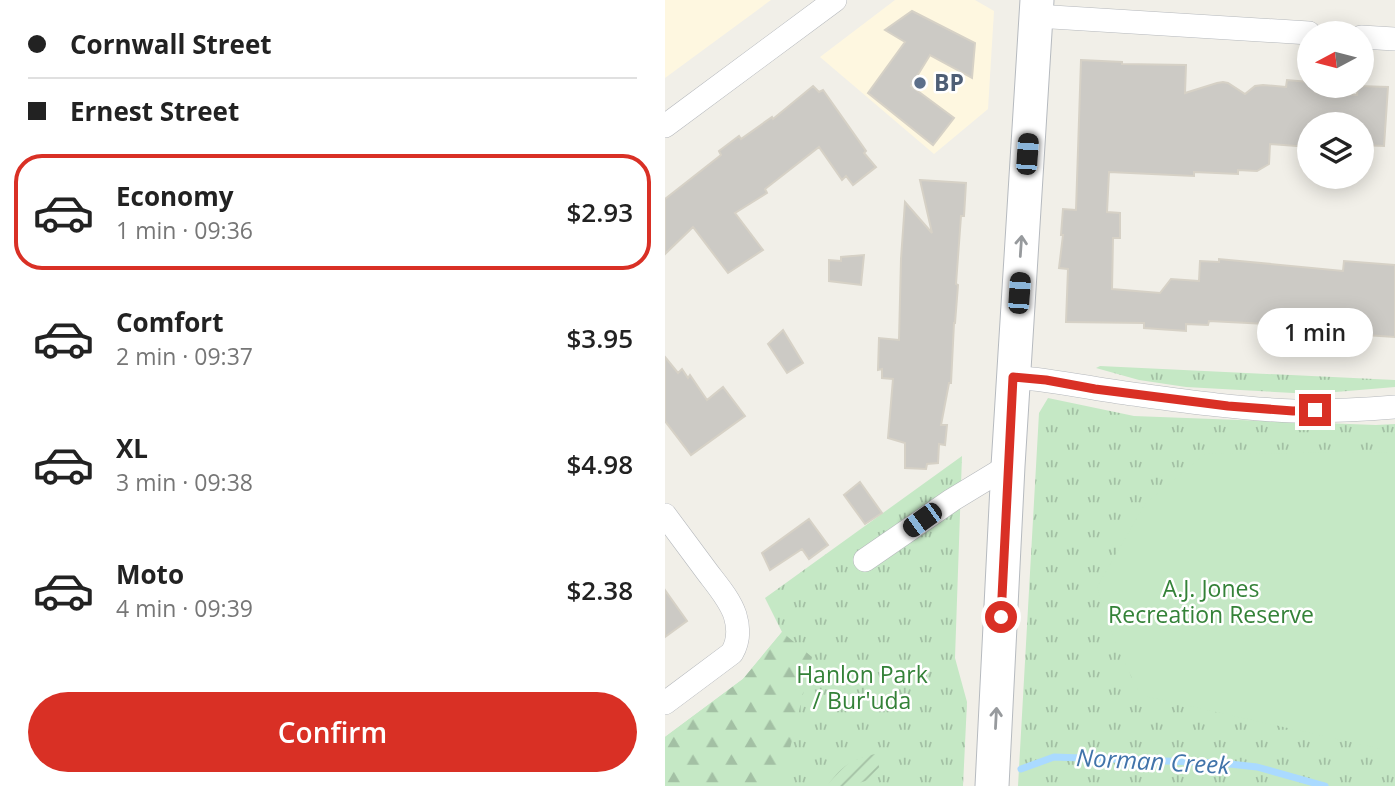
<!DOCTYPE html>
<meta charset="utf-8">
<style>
:root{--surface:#fff;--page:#f6f6f6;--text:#222;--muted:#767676;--line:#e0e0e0;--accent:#d93025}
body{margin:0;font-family:"Open Sans",sans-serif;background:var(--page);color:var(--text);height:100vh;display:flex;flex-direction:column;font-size:26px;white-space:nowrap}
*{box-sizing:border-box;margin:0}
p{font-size:23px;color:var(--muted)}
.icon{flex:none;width:38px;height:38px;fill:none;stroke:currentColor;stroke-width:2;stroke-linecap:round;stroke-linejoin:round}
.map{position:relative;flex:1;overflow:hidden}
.drawer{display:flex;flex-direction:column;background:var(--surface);width:665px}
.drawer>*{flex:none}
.top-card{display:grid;align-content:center;height:154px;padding:0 28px;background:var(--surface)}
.needle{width:46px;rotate:263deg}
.controls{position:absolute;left:632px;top:21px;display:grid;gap:14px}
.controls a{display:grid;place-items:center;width:77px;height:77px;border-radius:50%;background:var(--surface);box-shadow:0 4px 18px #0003;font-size:35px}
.end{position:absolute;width:32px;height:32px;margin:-16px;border:9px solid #d93025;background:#fff;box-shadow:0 0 0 4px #fff}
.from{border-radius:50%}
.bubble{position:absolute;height:49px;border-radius:24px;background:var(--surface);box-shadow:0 4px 18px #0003;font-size:23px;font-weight:600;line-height:49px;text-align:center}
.car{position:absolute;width:21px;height:42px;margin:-21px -10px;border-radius:9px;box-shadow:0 0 5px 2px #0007;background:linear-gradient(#222 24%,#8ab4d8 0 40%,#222 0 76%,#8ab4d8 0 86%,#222 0)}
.top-card b{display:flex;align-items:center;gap:24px;height:66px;font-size:26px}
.top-card b+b{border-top:2px solid var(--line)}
.top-card i{width:18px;height:18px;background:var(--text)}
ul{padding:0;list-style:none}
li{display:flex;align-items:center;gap:21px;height:116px;margin:0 14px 10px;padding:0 14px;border:4px solid transparent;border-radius:28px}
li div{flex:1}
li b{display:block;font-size:26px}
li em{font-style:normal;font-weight:600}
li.current{border-color:var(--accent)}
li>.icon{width:63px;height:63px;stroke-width:1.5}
.cta{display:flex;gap:14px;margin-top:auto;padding:14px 28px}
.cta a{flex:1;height:80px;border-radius:42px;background:var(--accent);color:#fff;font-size:28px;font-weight:600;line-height:80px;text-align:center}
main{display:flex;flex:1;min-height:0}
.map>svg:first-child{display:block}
</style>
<main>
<section class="drawer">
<div class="top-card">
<b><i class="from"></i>Cornwall Street</b>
<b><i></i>Ernest Street</b>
</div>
<ul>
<li class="current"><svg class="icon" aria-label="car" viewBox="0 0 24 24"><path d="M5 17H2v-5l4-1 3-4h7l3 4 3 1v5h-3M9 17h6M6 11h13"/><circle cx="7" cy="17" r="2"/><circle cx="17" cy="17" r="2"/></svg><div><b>Economy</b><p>1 min · 09:36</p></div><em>$2.93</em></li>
<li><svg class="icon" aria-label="car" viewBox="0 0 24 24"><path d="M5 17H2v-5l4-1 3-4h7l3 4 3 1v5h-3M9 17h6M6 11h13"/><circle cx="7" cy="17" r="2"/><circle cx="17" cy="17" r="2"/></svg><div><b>Comfort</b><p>2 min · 09:37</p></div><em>$3.95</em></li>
<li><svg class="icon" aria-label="car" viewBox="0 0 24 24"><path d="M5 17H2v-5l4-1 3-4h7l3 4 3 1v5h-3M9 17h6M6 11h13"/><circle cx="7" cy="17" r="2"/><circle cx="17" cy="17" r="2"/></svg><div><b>XL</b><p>3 min · 09:38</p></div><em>$4.98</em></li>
<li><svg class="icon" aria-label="car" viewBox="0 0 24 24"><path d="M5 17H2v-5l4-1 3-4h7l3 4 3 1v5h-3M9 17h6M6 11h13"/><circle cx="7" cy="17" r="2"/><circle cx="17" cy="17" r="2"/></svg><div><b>Moto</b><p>4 min · 09:39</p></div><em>$2.38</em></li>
</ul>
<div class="cta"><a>Confirm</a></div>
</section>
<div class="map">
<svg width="730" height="786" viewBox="0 0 730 786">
<defs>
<pattern id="grass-tufts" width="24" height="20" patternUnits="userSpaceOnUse" patternTransform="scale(1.75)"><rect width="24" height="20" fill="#c5e8c5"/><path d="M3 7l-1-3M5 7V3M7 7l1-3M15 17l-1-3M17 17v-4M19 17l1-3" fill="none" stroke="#a3c0a4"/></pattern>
<pattern id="forest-firs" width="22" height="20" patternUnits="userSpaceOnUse" patternTransform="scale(1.75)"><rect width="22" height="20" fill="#c5e8c5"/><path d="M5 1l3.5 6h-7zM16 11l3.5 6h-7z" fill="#a3c0a4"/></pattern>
<pattern id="garden-furrows" width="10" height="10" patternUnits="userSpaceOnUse" patternTransform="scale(1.75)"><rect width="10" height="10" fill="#c5e8c5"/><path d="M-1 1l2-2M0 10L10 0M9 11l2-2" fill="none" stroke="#a3c0a4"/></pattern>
</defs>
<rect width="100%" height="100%" fill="#f1efe8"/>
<path fill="#fef7e0" d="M 0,0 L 106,0 L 0,78 Z
M 230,0 L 310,0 L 329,11 L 323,109 L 269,154 L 155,57 Z"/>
<path fill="url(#grass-tufts)" d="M 435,366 L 730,380 L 730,387 L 647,394 L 521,387 L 474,380 L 431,368 Z
M 383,398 L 469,416 L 711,425 L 730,424 L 730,786 L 353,786 L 374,413 Z
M 297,456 L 290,658 L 302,702 L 298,786 L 0,786 L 0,737 L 78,679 L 117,632 L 100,598 Z"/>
<path fill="url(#forest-firs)" d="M 117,632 L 147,657 L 122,761 L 110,786 L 0,786 L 0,737 L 78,679 Z"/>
<path fill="url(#garden-furrows)" d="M 210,754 L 217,776 L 184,786 L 162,786 C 177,766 186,759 210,754 Z"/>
<path fill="#c5e8c5" d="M 730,452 L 730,752 L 475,695 L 451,645 L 432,587 L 480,504 L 540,454 Z"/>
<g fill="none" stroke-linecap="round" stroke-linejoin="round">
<path stroke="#aadaff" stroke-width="7" d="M 356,769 L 389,757 L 556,763 L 592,767 L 660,786"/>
</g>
<path fill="#cccac5" stroke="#d6d1c6" stroke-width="2" d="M 247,11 L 310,43 L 307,78 L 265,55 L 246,86 L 289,118 L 268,145 L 203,93 L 240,42 L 220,30 Z
M 416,60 L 457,62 L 457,64 L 521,65 L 520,93 L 552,83 L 558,82 L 563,83 L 580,94 L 590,86 L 598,85 L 621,87 L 622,80 L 644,82 L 644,86 L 649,86 L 650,92 L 692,95 L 693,86 L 723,87 L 719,146 L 696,145 L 696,124 L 644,124 L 644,147 L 605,144 L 604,164 L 592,171 L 573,170 L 573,174 L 529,172 L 529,176 L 444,172 L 442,212 L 455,213 L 455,238 L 448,238 L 447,289 L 495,293 L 506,279 L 534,281 L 535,261 L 554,262 L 554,259 L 678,271 L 679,261 L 730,265 L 730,337 L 686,334 L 687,331 L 621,325 L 544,321 L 543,325 L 521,324 L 521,331 L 479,328 L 479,323 L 401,322 L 403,269 L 394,268 L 398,235 L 396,235 L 398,209 L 411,210 Z
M 148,86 L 154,92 L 158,90 L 201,151 L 199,153 L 211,167 L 188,185 L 181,176 L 177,180 L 154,147 L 100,189 L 102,193 L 70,213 L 98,250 L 63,273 L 28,227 L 0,254 L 0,199 L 56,155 L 54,151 L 74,136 L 76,139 L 107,117 L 108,119 Z
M 255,180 L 301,183 L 299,216 L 296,216 L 291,284 L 293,285 L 290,323 L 289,323 L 286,383 L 284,383 L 276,425 L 282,425 L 280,445 L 274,444 L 273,463 L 262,464 L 261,469 L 240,468 L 240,443 L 223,438 L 228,379 L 217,378 L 217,369 L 213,370 L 214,338 L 234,340 L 236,259 L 240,202 L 267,233 Z
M 199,255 L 196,285 L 164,281 L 164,260 L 176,261 L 176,257 Z
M 118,330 L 138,363 L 122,373 L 103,344 Z
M 0,357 L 13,373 L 17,369 L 23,378 L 25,375 L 42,400 L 58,387 L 80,416 L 26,455 L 0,421 Z
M 195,482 L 217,513 L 200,524 L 179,495 Z
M 144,519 L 163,545 L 144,559 L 137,549 L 105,570 L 97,553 Z
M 0,590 L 22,621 L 0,637 Z"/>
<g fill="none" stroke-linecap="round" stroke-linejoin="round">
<g stroke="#b5b8bc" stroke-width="24">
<path id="street" d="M 371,16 L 644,33
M 696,37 L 730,39
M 0,126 L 170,0
M 348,377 C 391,380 433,390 475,395 C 526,402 577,409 629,411 C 662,411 696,410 730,407
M 0,515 C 14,534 29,554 43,573 C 53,586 65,600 70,615 C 74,628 74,641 67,653 L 0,703
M 200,560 L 287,500 L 343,466"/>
</g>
<g stroke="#b6babf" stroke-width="35">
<path id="secondary" d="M 327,786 L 343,466 L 372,0"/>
</g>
<use href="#street" stroke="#fff" stroke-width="23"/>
<use href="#secondary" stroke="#fff" stroke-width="33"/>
</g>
<defs><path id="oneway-shaft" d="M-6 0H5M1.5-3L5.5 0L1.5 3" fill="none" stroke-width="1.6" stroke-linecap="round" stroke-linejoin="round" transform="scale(1.75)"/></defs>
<g stroke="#979a9d">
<use href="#oneway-shaft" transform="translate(356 246) rotate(-86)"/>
<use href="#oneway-shaft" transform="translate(331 718) rotate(-87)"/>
</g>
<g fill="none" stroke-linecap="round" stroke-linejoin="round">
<path stroke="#d93025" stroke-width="9" d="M 336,617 L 348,377 L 381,380 L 430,389 L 563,406 L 628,411 L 650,410"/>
</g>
<circle fill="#5c6f8a" stroke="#fff" stroke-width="2.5" cx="255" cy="83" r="7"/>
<g text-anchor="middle" stroke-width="5" stroke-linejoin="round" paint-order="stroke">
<g font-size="23" font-weight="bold" fill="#4e5e75" stroke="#fff" text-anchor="start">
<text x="269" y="91">BP</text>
</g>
<g font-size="23" fill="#348238" stroke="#fff">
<text x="546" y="597">A.J. Jones<tspan x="546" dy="26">Recreation Reserve</tspan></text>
<text x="197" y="683">Hanlon Park<tspan x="197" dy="26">/ Bur'uda</tspan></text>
</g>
<g font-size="24" font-style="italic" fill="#4174aa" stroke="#fff">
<text transform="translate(488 762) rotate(3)" y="8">Norman Creek</text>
</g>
</g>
</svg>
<div class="controls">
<a><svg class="needle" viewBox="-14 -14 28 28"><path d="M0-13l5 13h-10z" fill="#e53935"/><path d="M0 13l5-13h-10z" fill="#767676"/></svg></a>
<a><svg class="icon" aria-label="layers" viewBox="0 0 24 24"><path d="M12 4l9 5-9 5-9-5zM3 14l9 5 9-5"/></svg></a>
</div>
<i class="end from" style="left:336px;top:617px"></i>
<i class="end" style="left:650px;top:410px"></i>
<div class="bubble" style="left:592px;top:308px;width:116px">1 min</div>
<i class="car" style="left:362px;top:154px;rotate:4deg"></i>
<i class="car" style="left:354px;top:293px;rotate:4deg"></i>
<i class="car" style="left:257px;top:520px;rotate:234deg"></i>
</div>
</main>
